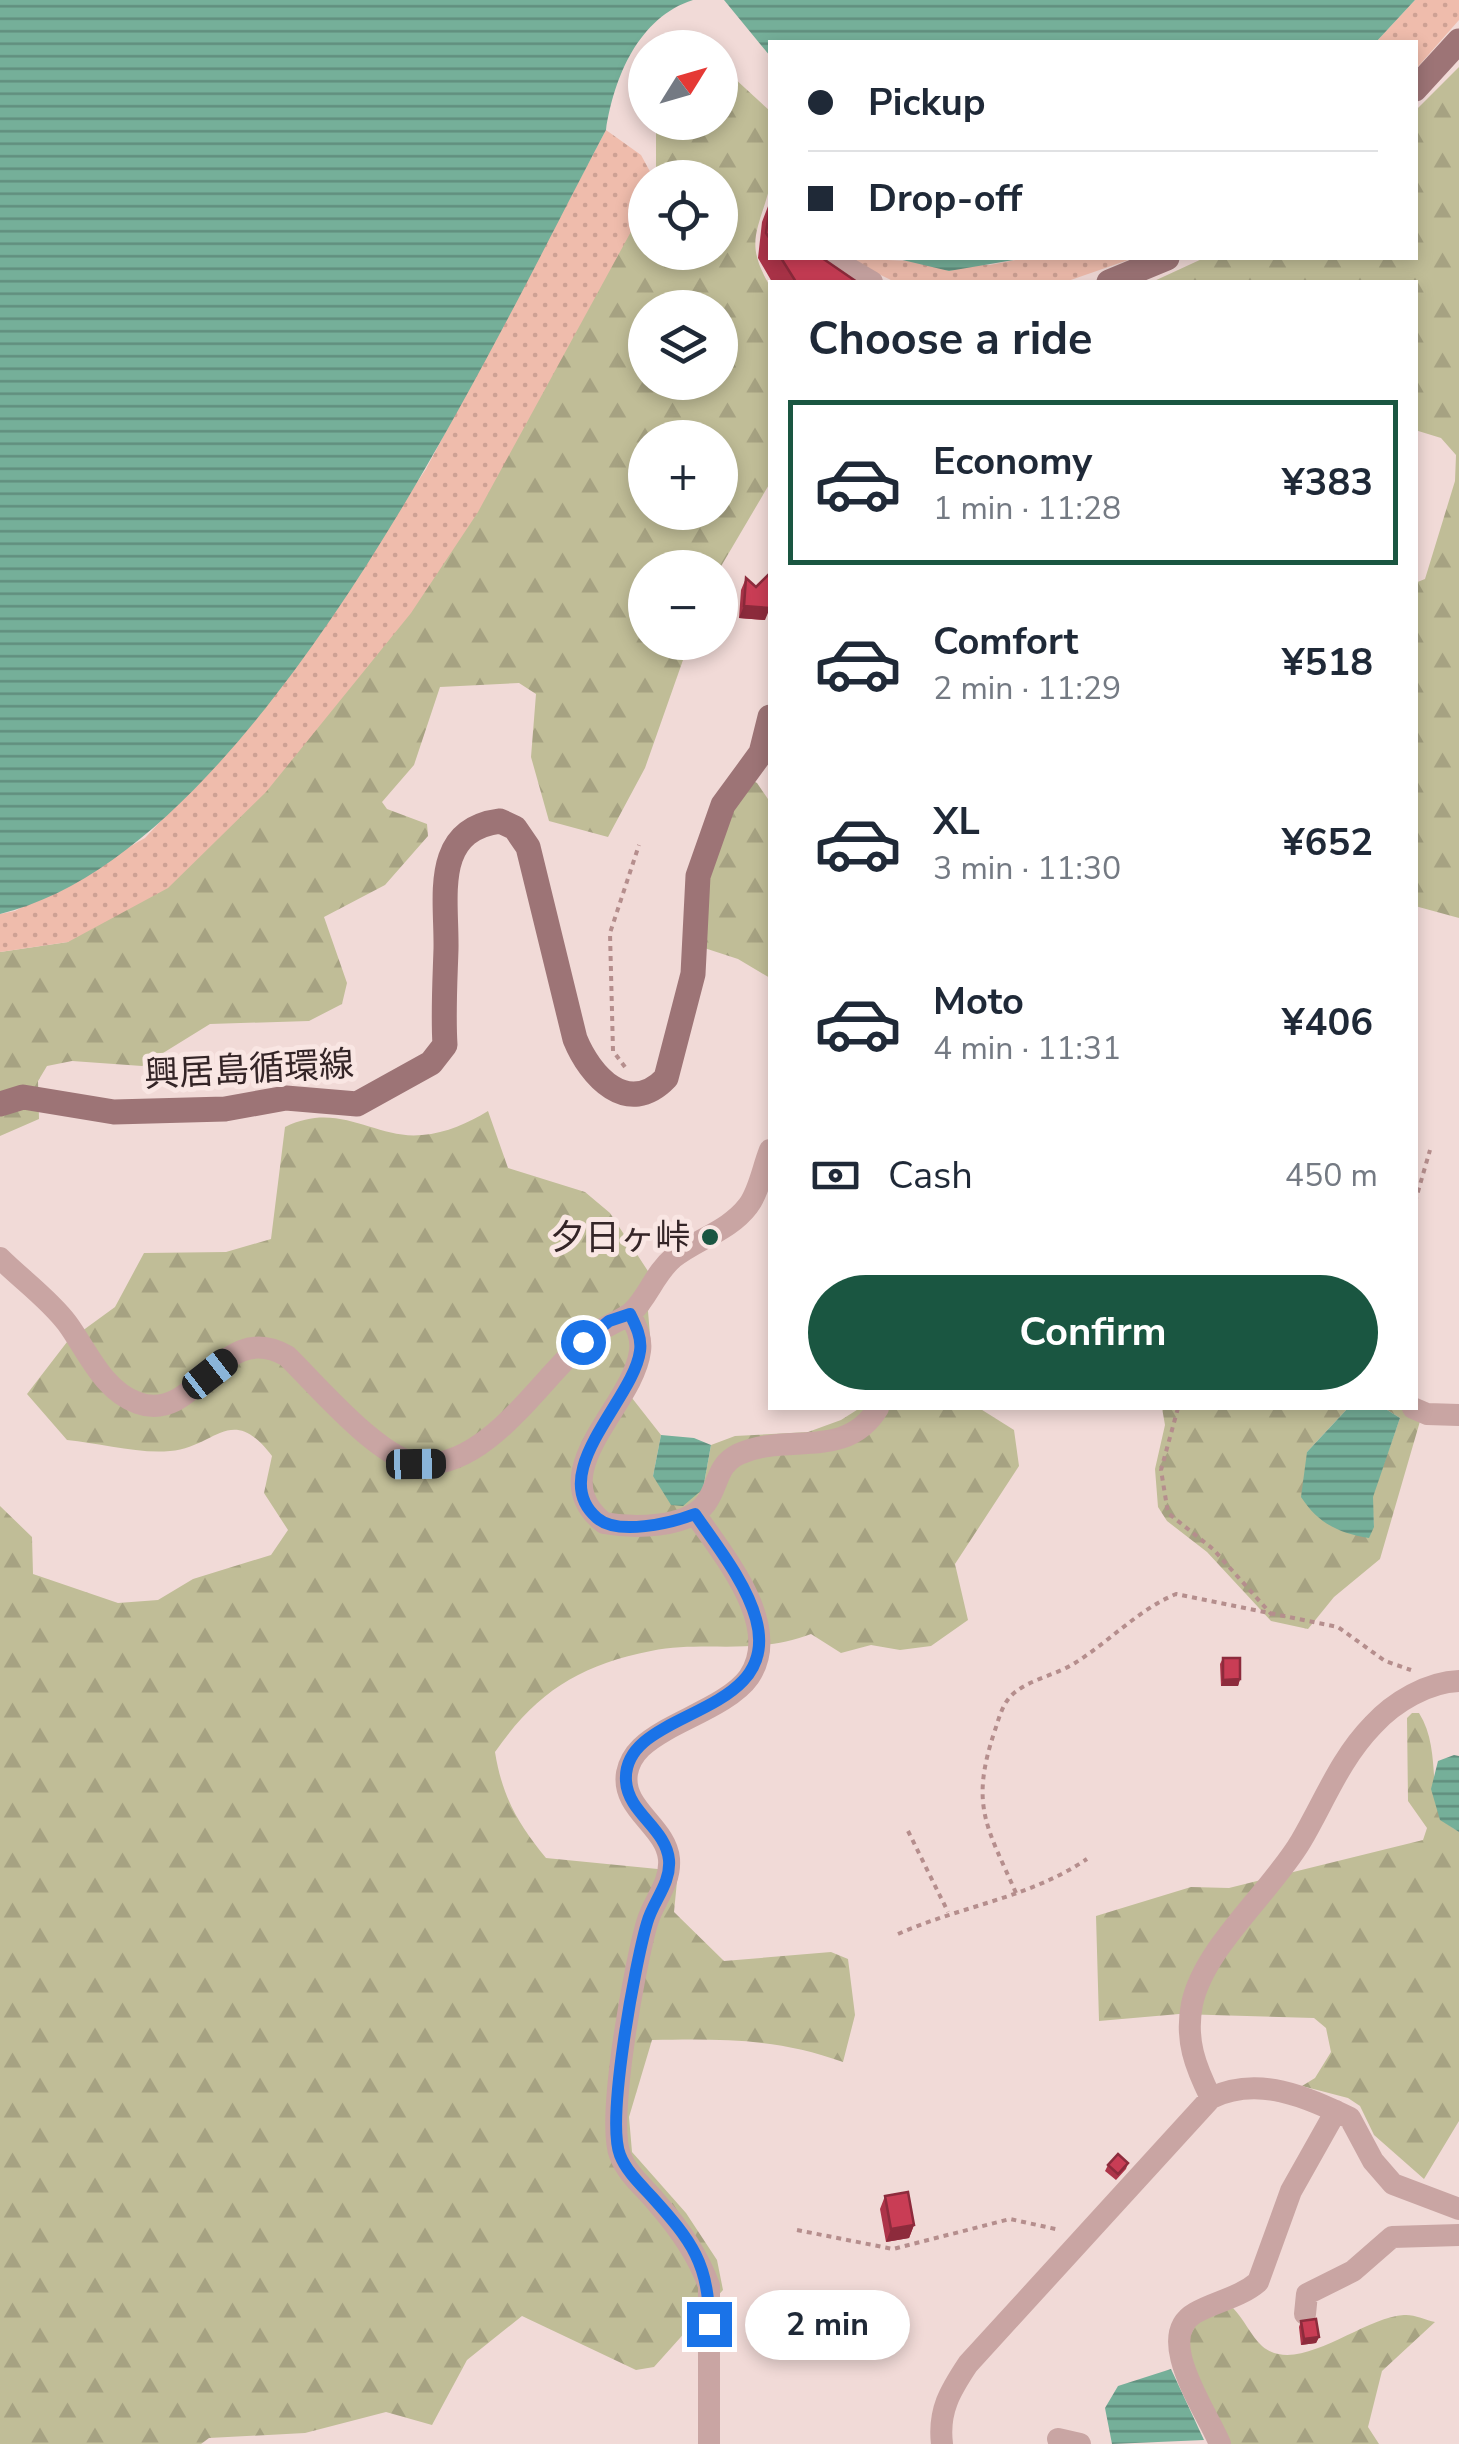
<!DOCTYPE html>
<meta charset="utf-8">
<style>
:root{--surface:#fff;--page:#f2f2f3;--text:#1f2937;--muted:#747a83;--line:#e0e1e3;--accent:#1a5641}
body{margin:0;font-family:"Nunito Sans","Noto Sans JP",sans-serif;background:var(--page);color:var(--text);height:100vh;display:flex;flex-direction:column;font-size:38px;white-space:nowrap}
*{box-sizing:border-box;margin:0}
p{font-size:32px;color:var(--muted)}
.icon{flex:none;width:55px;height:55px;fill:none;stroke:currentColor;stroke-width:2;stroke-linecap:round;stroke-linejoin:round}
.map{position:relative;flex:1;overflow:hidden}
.details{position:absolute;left:768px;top:280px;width:650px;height:1130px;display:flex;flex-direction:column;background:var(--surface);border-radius:0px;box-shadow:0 5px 15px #0003}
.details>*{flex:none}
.guide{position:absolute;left:768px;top:40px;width:650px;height:220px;border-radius:0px;box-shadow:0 5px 15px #0003;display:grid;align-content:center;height:220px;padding:0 40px;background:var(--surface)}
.needle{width:65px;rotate:53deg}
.buttons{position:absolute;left:628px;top:30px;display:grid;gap:20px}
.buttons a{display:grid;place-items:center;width:110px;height:110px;border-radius:50%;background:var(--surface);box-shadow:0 5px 15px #0003;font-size:50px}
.end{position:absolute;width:45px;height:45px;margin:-22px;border:12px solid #1a73e8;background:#fff;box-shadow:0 0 0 5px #fff}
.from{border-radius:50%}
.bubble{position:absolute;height:70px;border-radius:35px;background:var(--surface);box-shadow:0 5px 15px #0003;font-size:32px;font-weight:700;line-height:70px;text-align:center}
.car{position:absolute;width:30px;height:60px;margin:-30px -15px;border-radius:12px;box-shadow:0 0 8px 2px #0007;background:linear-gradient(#222 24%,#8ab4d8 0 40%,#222 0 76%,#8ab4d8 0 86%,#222 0)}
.guide b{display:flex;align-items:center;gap:35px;height:95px;font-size:38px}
.guide b+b{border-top:2px solid var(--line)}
.guide i{width:25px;height:25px;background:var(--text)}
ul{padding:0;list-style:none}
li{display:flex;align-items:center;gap:30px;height:165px;margin:0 20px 15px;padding:0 20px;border:5px solid transparent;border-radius:0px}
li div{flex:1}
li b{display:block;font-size:38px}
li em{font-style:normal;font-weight:700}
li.current{border-color:var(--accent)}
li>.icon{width:90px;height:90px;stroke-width:1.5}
h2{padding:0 40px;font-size:45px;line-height:120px}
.pay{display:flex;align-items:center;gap:25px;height:110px;padding:0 40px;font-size:38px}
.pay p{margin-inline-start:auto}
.primary-button{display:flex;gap:20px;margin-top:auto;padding:20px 40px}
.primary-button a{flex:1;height:115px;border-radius:60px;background:var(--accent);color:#fff;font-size:40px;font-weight:700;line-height:115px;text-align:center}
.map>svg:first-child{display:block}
</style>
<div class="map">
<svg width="1459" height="2444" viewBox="0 0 1459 2444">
<defs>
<pattern id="forest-firs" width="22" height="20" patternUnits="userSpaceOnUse" patternTransform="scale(2.5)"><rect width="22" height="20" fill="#c0bd97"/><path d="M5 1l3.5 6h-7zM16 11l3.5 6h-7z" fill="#a6a282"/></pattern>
<pattern id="sand-dots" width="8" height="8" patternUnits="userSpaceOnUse" patternTransform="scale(2.5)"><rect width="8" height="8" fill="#efbcac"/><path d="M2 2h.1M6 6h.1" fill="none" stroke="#cea194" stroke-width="1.8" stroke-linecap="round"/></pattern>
<pattern id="water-rules" width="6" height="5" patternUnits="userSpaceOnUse" patternTransform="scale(2.5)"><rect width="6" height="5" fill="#75af99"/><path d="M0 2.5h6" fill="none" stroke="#618e7d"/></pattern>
</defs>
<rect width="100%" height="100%" fill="#f1dad7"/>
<path fill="url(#forest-firs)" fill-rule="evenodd" d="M 720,65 L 770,111 C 770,134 776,167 769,190 C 757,233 745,244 770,286 L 770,483 L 720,568 L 645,568 L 645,642 L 689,643 L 645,768 L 608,837 L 549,821 L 531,757 L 536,694 L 519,683 L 440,687 L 414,765 L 382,802 L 387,809 L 427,824 L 428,836 L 385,885 L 324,917 L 347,983 L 342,1004 L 309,1021 L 210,1024 L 142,1066 L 72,1061 L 47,1066 L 38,1081 L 39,1119 L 0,1136 L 0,952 L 68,942 L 562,351 L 645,206 L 645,252 L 720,252 L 720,178 L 656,177 L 656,123 L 720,122 ZM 645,308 L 720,308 L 720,382 L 645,382 ZM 645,438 L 720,438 L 720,512 L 645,512 Z
M 1459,67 L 1459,918 L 1415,906 L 1415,583 L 1425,579 L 1455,481 L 1456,455 L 1441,438 L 1415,430 L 1415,282 L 1152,282 L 1204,258 L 1415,258 L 1415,111 Z
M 735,771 L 757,783 L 770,802 L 770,978 L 738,959 L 689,943 Z
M 488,1111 L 508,1168 L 585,1192 L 610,1213 L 659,1288 L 648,1311 L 650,1335 L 632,1398 L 661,1435 L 653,1476 L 703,1489 L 711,1445 L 735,1436 L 808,1432 L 841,1420 L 860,1408 L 979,1408 L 1014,1430 L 1019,1466 L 955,1564 L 968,1620 L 931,1646 L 900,1650 L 871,1645 L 841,1653 L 811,1634 C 754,1656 706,1640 651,1651 C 579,1665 536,1693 495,1752 C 502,1796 518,1824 546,1858 L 678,1871 L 674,1912 L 724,1961 L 831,1952 L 848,1959 L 855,2015 L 843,2062 C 777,2038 722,2039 652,2040 L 629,2117 L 632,2152 L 686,2213 L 717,2260 L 723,2290 L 654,2367 L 636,2370 L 522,2316 L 467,2360 L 432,2425 L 386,2412 L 305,2433 L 209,2438 L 201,2444 L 0,2444 L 0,1506 L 32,1537 L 33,1574 L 118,1603 L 158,1600 L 193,1579 L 271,1555 L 288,1530 L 264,1493 L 272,1456 C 231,1402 216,1447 170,1451 C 138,1454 99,1443 67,1440 L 27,1394 L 67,1342 L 115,1307 L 144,1253 L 226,1252 L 271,1239 L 285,1127 C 340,1100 375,1140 422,1135 C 447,1133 468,1123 488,1111 Z
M 1425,1404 L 1380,1559 L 1334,1597 L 1308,1629 L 1271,1621 L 1207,1552 L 1167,1521 L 1158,1507 L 1155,1469 L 1165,1425 L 1162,1408 L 1348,1408 L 1307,1452 L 1374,1527 L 1372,1497 L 1400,1418 L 1384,1408 Z
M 1412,1713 L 1419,1713 C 1439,1745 1430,1783 1440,1819 L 1459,1832 L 1459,2121 L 1424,2179 L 1374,2135 L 1360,2106 L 1348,2098 L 1302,2086 L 1315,2078 L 1331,2052 L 1326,2028 L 1314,2018 L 1179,2014 L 1099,2021 L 1096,1916 L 1191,1887 L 1229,1888 L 1423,1840 L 1427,1828 L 1408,1801 L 1407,1718 Z
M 1233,2308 C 1244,2319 1251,2336 1262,2346 C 1298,2377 1362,2317 1404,2315 C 1413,2314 1426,2320 1435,2322 L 1382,2371 L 1368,2427 L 1379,2444 L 1227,2444 L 1185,2352 L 1186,2332 L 1205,2317 Z"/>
<path fill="url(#sand-dots)" d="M 1415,0 L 1459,0 L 1459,20 L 1415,70 L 1415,42 L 1376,42 Z
M 606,130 L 641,155 L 653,177 L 645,178 L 645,206 L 478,512 L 411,613 L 266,792 L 168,888 L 68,942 L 0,952 L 0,914 L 15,911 L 145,838 L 266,708 L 426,469 Z
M 846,258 L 990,265 L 1025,258 L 1134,258 L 1065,282 L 895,282 Z"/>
<path fill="url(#water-rules)" d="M 0,0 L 693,0 C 639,17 614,77 606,130 C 488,352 259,851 0,914 Z
M 724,0 L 1415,0 L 1376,42 L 770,42 L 770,56 Z
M 894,258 L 1025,258 L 949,271 Z
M 1348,1408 L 1384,1408 L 1400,1418 L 1373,1497 L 1374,1527 L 1369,1538 C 1338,1533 1318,1523 1301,1497 L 1307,1452 Z
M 661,1435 L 694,1438 L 711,1445 L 703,1489 L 683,1506 L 671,1505 L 653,1476 Z
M 1454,1755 L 1459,1756 L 1459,1832 L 1440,1820 L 1431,1789 L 1438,1761 Z
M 1171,2369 L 1204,2440 L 1112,2444 L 1105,2408 L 1118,2386 Z"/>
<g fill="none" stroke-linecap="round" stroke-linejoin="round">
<path stroke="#b58e8d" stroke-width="4" stroke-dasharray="5 5" stroke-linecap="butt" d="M 625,1067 L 613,1051 L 610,933 L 639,845
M 1415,1202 L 1430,1150
M 1178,1408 L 1161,1470 L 1168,1513 L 1213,1549 L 1272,1615
M 908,1831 L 948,1912
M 1016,1893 C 987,1827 970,1806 994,1733 C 999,1719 1002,1703 1014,1693 C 1031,1679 1056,1675 1075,1663 C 1110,1641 1138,1610 1176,1594 L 1338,1627 L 1385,1661 L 1411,1670
M 898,1934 C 961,1906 1029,1898 1087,1859
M 797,2230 L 893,2249 L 1010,2219 L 1060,2230"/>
<path stroke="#c9a5a3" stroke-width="22" d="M 831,258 L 872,282
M 0,1258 C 21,1279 49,1299 67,1323 C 87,1350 103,1391 138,1403 C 198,1425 220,1317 287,1356 C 316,1384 382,1463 422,1464 C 489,1467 541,1377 587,1339 C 600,1328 623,1320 632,1312 C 648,1297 655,1273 673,1258 C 697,1239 729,1231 748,1206 C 759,1192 763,1167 770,1150
M 630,1314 C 636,1326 642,1338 640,1351 C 633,1407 540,1472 604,1523 C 632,1528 687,1529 706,1503 C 719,1485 716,1465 739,1454 C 787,1432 846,1461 878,1408
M 1413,1408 L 1427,1414 L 1459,1415
M 695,1514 C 722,1554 784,1626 749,1677 C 733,1700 690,1716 666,1730 C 647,1741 631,1752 627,1773 C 621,1809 666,1826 669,1859 C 671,1884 653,1901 647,1923 C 635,1964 606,2120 620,2155 C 627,2174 645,2188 657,2203 C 679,2228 698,2255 709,2286 L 709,2444
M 1211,2098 C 1195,2066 1185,2040 1192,2004 C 1204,1947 1271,1892 1301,1841 C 1325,1800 1340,1759 1373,1725 C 1394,1702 1428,1682 1459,1681
M 1305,2314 L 1307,2294 L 1353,2271 L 1392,2237 L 1459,2235
M 1058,2439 L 1080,2444
M 942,2444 C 938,2411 950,2391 968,2364 L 1211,2098 C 1258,2075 1306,2097 1350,2118 L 1373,2161 L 1393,2184 L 1459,2209
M 1220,2444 C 1206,2410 1153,2337 1195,2313 C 1216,2301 1239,2298 1258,2282 L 1291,2191 L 1336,2111"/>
<path stroke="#9d7476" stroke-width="25" d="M 1415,89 L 1459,41
M 1109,282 L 1167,258
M 0,1104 L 23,1097 L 114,1112 L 225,1109 L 286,1098 L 357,1104 L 431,1063 L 445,1045 C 443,1013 445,981 446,949 C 447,898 431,830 500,821 L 515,828 L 528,847 L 575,1039 C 590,1076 628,1118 666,1078 L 693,974 L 698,876 L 723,805 L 761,753 L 770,717"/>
</g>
<path fill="#ad3449" d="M 770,201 L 770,258 L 822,258 L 857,282 L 772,282 L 758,258 L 762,222 Z
M 746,578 L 765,620 L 739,618 L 741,590 Z
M 1223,1658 L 1240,1679 L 1238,1686 L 1221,1686 L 1220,1664 Z
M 1128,2163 L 1126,2169 L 1116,2180 L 1105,2171 L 1108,2165 Z
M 885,2196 L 914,2225 L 909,2238 L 886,2242 L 880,2209 Z
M 1301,2321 L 1319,2337 L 1316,2343 L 1301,2345 L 1299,2327 Z"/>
<path fill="#8d2b3c" d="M 744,606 L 770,608 L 765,620 L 739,618 Z
M 1240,1679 L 1238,1686 L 1221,1686 L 1223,1680 Z
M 914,2225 L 909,2238 L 886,2242 L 891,2229 Z
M 1319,2337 L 1316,2343 L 1301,2345 L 1304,2339 Z"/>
<path fill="#c93d55" stroke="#8d2b3c" stroke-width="2.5" d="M 770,206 L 770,239 L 766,233 Z
M 781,258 L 822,258 L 857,282 L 796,282 Z
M 770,573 L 770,608 L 744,606 L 746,578 L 756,587 Z
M 1223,1658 L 1240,1658 L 1240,1679 L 1223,1680 Z
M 1118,2154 L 1128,2163 L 1118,2174 L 1108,2165 Z
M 908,2192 L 914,2225 L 891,2229 L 885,2196 Z
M 1316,2319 L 1319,2337 L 1304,2339 L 1301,2321 Z"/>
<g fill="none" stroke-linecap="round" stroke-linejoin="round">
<path stroke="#1a73e8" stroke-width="12" d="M 583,1342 L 609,1321 L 630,1314 C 636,1326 642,1338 640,1351 C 634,1399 545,1473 597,1518 C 618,1536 671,1523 695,1514 C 716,1545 746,1582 756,1619 C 784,1720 621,1707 626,1781 C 628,1813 666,1828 669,1860 C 671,1884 653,1901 647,1923 C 635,1964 606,2120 620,2155 C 626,2171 641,2185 652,2197 C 691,2240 710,2265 709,2324"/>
</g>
<circle fill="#1a5641" stroke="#f9e6e3" stroke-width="4" cx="710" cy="1237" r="10"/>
<g text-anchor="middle" stroke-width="10" stroke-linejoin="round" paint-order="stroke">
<g font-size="35" fill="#342527" stroke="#f9e6e3">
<text transform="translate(249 1069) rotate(-3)" y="12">興居島循環線</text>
</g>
<g font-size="35" fill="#342527" stroke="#f9e6e3" text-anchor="end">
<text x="690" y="1249">夕日ヶ峠</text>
</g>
</g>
</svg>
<div class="buttons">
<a><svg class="needle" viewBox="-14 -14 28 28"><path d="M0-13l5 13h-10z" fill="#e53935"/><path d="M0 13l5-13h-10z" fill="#747a83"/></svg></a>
<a><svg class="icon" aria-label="locate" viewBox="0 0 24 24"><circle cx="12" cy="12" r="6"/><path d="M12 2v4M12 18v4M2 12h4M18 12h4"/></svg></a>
<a><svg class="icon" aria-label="layers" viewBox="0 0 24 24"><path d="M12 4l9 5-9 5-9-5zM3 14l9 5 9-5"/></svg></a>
<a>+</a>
<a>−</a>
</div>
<i class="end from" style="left:583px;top:1342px"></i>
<i class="end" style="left:709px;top:2324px"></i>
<div class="bubble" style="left:745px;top:2290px;width:165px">2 min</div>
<i class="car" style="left:210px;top:1374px;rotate:52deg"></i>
<i class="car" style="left:416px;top:1464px;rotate:89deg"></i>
<div class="guide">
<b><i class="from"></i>Pickup</b>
<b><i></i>Drop-off</b>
</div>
<section class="details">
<h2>Choose a ride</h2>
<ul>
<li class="current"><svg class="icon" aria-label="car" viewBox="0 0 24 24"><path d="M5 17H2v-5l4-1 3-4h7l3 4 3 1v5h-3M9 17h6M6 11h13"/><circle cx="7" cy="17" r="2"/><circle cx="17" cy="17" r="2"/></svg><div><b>Economy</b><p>1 min · 11:28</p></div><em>¥383</em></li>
<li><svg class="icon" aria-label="car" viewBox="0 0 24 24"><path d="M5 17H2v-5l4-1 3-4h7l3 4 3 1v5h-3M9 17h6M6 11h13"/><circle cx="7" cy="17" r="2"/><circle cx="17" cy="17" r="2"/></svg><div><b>Comfort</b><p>2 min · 11:29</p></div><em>¥518</em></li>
<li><svg class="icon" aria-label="car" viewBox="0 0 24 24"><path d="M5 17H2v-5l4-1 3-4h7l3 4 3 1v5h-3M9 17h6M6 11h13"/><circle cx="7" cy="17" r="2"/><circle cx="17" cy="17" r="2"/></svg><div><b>XL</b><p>3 min · 11:30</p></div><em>¥652</em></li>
<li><svg class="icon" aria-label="car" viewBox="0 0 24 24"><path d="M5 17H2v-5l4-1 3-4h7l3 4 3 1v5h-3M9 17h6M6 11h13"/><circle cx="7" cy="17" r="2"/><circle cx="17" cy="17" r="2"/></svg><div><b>Moto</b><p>4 min · 11:31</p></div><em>¥406</em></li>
</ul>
<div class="pay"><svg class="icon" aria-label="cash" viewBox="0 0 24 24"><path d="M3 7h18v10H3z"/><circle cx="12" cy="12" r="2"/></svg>Cash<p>450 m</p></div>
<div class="primary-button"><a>Confirm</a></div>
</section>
</div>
